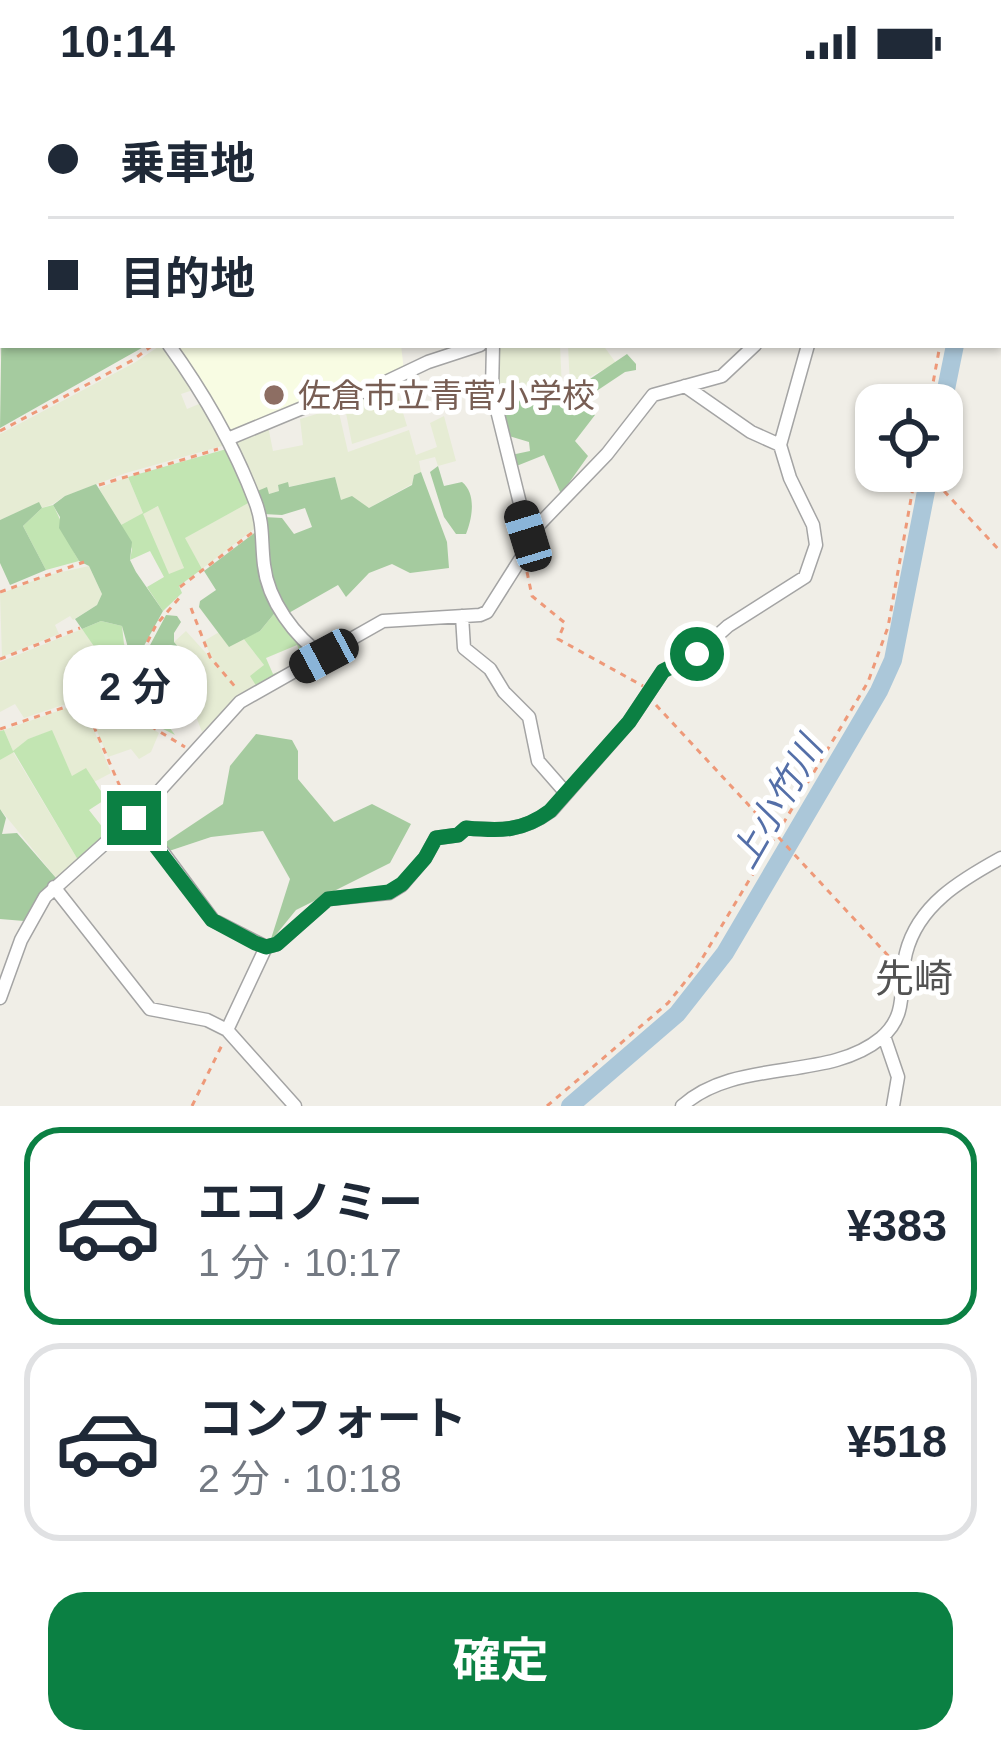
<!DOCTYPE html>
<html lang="ja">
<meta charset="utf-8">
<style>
:root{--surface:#fff;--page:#f2f2f3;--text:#1f2937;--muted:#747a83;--line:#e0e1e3;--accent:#0b8043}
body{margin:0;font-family:Helvetica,"Noto Sans JP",sans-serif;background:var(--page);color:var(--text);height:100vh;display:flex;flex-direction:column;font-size:45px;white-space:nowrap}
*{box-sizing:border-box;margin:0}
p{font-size:39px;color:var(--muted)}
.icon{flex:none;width:66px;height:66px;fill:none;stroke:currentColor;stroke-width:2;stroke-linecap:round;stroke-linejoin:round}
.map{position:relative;height:1022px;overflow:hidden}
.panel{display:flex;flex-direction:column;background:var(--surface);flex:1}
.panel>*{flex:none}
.hud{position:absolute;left:0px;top:0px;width:1002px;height:264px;box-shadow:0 3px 9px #0004;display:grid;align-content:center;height:264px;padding:0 48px;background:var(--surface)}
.tools{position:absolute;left:855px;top:300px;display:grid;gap:24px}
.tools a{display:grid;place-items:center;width:108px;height:108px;border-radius:24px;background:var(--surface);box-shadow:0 3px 9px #0004;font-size:60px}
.end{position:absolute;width:54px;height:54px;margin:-27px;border:15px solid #0b8043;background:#fff;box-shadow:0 0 0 6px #fff}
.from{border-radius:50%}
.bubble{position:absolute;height:84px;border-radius:36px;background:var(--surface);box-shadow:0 3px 9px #0004;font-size:39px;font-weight:700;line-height:84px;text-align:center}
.car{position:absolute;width:36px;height:72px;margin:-36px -18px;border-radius:15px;box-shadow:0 0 9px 3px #0007;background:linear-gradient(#222 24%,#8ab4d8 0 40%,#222 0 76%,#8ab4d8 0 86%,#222 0)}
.hud b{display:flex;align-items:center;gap:42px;height:114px;font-size:45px}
.hud b+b{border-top:3px solid var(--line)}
.hud i{width:30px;height:30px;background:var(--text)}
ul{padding:21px 0 0;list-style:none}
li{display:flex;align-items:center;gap:36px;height:198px;margin:0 24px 18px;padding:0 24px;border:6px solid var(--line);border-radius:36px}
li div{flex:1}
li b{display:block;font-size:45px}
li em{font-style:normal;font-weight:700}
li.active{border-color:var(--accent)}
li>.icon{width:108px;height:108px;stroke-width:1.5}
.action{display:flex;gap:24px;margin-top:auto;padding:24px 48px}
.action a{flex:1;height:138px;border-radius:36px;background:var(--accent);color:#fff;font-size:48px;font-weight:700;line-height:138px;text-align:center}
.status{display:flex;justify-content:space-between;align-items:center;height:84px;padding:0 60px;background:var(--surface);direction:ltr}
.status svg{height:33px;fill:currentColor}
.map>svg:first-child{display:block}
</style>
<div class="status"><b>10:14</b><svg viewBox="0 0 49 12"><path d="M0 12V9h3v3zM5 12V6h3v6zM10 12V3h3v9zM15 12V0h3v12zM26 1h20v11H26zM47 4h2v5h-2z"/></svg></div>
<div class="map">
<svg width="1001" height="1022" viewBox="0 0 1001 1022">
<rect width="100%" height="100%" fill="#f0eee7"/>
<path fill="#f8fce3" d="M 173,261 L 401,261 L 404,287 L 366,304 L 230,348 Z"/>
<path fill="#e6ecd4" d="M 161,261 L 196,305 L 181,310 L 187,325 L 206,317 L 229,360 L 126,389 L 65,412 L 53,420 L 42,424 L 38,419 L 0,436 L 0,350 L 134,279 Z
M 500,261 L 560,261 L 562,305 L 501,322 L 497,294 Z
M 568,261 L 603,261 L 616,279 L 570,303 Z
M 394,299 L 407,342 L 352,360 L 345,324 Z
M 337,320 L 348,368 L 409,346 L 416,371 L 437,363 L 430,339 L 444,332 L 456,377 L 438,382 L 435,373 L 419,377 L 421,388 L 414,391 L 412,400 L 369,424 L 341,416 L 335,393 L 288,403 L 278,401 L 279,407 L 269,410 L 255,408 L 235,357 L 268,342 L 273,367 L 303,361 L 300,335 L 320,329 L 319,324 Z
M 128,393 L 143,429 L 159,422 L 184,484 L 169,491 L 142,430 L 121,441 L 115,435 L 99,404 Z
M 252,417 L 262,439 L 202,485 L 184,454 Z
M 89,482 L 102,510 L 97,521 L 73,536 L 70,532 L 55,541 L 59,550 L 2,573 L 0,510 L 48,491 Z
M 82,545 L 101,571 L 85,581 L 102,608 L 24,634 L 15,620 L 0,628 L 0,578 Z
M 186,547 L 214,578 L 204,557 L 221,547 L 243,554 L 264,581 L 257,603 L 237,615 L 202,648 L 194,627 L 157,593 L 184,571 L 174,558 Z
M 107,611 L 111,626 L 119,634 L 130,630 L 159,649 L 151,668 L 139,675 L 131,665 L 108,673 L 84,617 Z
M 83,618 L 111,689 L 94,698 L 89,692 L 72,692 L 51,647 L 28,655 L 13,668 L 78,776 L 56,794 L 0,725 L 0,676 L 13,667 L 4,646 Z"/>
<path fill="#c2e5b2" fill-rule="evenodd" d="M 230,364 L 252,417 L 185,454 L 202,485 L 179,502 L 182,509 L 163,527 L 147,503 L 164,493 L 150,467 L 130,476 L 132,465 L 121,441 L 143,429 L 128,393 ZM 158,422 L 184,484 L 169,490 L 143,430 Z
M 53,421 C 63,439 67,458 79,477 L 46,486 L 23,442 L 42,424 Z
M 278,525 L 317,571 L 304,577 L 297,561 L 266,574 L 273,590 L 299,579 L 257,603 L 250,592 L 264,581 L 243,554 L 260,547 Z
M 101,537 L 122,542 L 124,560 L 133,576 L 122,601 L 102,608 L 84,581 L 100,571 L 82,545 Z
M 131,597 L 181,622 L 167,640 L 175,651 L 143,635 L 128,603 Z
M 4,646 L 13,667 L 28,655 L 52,646 L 72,692 L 86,684 L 106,715 L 89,726 L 107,749 L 78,776 L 14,668 L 0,676 L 0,647 Z"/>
<path fill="#a5cb9f" d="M 3,150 L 3,261 L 147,261 L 0,344 Z
M 627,270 L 636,280 L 636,286 L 625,288 L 586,314 L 595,331 L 575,357 L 588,372 L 561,410 L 544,371 L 514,383 L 511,371 L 530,367 L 529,358 L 509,352 L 501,322 L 584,299 Z
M 438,382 L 444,402 L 462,398 C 477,410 472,435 466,450 L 456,450 L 444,433 L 430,388 Z
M 421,388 L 447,458 L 449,484 L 410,489 L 392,480 L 369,489 L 346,513 L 338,501 L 287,530 L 270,501 L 264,433 L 282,434 L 294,450 L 312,443 L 305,424 L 282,431 L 263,430 L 255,408 L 267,403 L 269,410 L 279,407 L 278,401 L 288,398 L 289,403 L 335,393 L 341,416 L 352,412 L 369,424 L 412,401 L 414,391 Z
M 96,400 L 132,458 L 130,476 L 136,488 L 163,527 L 133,582 L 122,542 L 101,537 L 82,545 L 75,535 L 97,521 L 102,510 L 89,482 L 79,477 L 59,444 L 60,433 L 53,421 L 65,412 Z
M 39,418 L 42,424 L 23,442 L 46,486 L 10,501 L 0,479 L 0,436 Z
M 261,444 L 278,525 L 260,547 L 229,563 L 199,523 L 200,517 L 216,506 L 204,487 Z
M 166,531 L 177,532 L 181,538 L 174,549 L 174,558 L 185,571 L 157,594 L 186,619 L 181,622 L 131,597 Z
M 256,650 L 292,656 L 298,667 L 298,695 L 334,738 L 372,720 L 411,740 L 390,779 L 296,826 L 270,858 L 290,795 L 263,747 L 211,753 L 166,768 L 163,760 L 223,720 L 230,682 Z
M 0,725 L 6,734 L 2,750 L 17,749 L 56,794 L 24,837 L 0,835 Z"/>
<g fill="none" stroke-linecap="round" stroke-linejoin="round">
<path stroke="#abc7d9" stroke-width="18" d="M 999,108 L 1001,104
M 942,325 L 955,261
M 570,1022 L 677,930 L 725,869 L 879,607 L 893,576 L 930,387"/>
<g stroke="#a4a4a4" stroke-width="15">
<path id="minor" d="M 332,0 L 333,3
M 451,0 L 452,3
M 782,0 L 786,3
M 293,3 L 313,0
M 865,3 L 871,0
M 0,79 L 3,81
M 0,109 L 3,102
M 999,209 L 1001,211
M 169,261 C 205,311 233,359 255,417 C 264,440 261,457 264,481 C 268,517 295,553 324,573
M 685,302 L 751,348 L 780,361
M 230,354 L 312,320 L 367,307 L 428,278 L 480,261
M 528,452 L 607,370 L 653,311 L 722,292 L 755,261
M 462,532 L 464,564 L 490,585 L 504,608 L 529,633 L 538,677 L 566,709
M 136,732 L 213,836 L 266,863 L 277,860 L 328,815 L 389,809 L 402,801 L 425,774 L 436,754 L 458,751 L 466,744 C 500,747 522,748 551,727 L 629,638 L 663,587 L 697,570 L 728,542 L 805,493 L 816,461 L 813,441 L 790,394 L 780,361 L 808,261
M 54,803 L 150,925 L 207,936 L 227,946 L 295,1022
M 0,914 L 21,856 L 45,813 L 142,726 L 240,618 L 383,537 L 480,531 L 487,528 L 530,460 L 492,306 L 493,261
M 227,946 L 266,863
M 884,952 L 898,993 L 893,1022
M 682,1022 C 736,973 828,998 881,954 C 910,930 898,900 906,869 C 918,821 961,796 1001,774"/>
</g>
<path stroke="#ee9979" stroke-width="3" stroke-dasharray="6 6" stroke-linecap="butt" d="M 951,0 L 956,3
M 233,3 L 234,0
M 999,26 L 1001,27
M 929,321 L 940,261
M 0,347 L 133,276 L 153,261
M 99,401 L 218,365
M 944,407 L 1001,468
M 527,488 L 532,512 L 565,539 L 558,555 L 643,602
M 180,503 L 253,448
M 0,508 L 84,478
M 191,524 L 210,573 L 237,605
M 0,575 L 80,544
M 126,601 L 156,541 L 181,512
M 84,620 L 128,721
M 656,621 L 894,878
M 0,645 L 125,603 L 142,637 L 185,663
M 192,1022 L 223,959
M 547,1022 L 668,919 L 697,883 L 868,598 L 888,543 L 916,387"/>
<use href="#minor" stroke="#fff" stroke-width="12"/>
</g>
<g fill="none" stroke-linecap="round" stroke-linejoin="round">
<path stroke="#0b8043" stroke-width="15" d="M 134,734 L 212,836 L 255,859 L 266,863 L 277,860 L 328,815 L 389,808 L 402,800 L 425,774 L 436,754 L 458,751 L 466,744 C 500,747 522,748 550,727 L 629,638 L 663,587 L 697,570"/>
</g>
<circle fill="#8d6e63" stroke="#fff" stroke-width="4.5" cx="274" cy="311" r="12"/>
<g text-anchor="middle" stroke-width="10" stroke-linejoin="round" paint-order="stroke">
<g font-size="33" fill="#785e54" stroke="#fff" text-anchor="start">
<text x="298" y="323">佐倉市立青菅小学校</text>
</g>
<g font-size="36" font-style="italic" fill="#546fa8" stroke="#fff">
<text transform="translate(776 718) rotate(-60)" y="13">上小竹川</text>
</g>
<g font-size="39" fill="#535353" stroke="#fff">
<text x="914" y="908">先崎</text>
</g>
</g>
</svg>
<div class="tools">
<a><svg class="icon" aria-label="locate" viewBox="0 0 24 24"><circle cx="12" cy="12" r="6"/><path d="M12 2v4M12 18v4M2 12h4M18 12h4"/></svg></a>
</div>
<i class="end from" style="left:697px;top:570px"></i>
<i class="end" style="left:134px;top:734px"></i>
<div class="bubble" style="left:63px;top:561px;width:144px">2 分</div>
<i class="car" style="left:528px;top:452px;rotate:343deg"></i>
<i class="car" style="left:324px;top:572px;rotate:242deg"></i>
<div class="hud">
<b><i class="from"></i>乗車地</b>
<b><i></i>目的地</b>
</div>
</div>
<section class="panel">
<ul>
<li class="active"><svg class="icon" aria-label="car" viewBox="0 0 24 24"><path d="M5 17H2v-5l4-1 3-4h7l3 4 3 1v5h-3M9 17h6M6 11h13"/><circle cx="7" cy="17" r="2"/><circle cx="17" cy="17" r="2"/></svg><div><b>エコノミー</b><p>1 分 · 10:17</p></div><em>¥383</em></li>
<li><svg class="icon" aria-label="car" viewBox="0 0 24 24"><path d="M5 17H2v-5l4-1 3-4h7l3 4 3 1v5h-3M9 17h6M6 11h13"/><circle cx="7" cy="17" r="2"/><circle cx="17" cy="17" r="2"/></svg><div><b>コンフォート</b><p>2 分 · 10:18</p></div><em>¥518</em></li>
</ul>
<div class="action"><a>確定</a></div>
</section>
